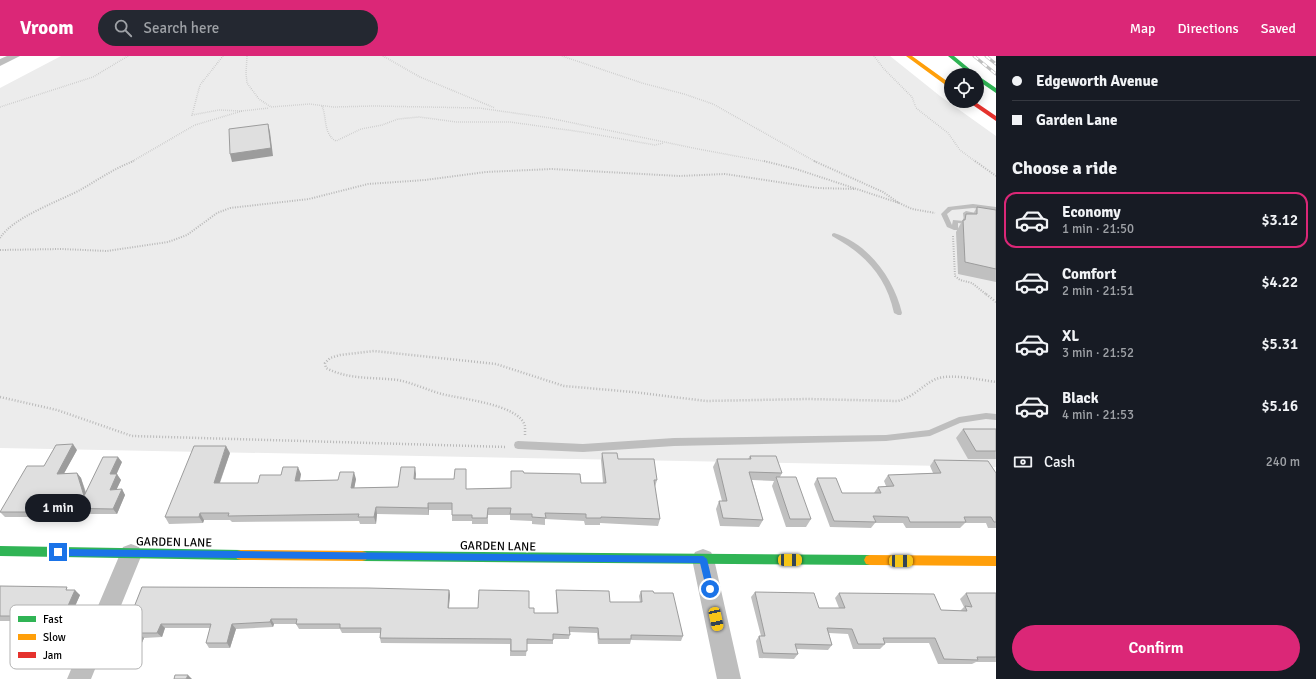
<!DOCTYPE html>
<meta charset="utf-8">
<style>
:root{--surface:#171b24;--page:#242831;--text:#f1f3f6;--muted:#9ea1a6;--line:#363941;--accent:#db2777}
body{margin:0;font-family:Signika,sans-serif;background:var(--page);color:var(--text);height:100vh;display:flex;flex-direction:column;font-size:15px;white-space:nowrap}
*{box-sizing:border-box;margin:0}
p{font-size:13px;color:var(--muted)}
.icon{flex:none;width:22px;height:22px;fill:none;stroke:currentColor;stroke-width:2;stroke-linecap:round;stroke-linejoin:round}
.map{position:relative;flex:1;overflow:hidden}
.sheet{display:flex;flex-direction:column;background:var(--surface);width:320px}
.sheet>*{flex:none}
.banner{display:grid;align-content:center;height:88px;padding:0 16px;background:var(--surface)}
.controls{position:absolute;left:944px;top:12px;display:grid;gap:8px}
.controls a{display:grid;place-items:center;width:40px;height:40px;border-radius:50%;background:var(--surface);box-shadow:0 2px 10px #0003;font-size:20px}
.end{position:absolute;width:18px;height:18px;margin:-9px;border:5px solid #1a73e8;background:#fff;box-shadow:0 0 0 2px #fff}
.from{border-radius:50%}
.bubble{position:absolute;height:28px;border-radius:14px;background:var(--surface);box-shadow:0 2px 10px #0003;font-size:13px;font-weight:600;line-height:28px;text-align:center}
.car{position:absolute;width:12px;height:24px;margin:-12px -6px;border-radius:5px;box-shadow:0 0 3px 1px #0007;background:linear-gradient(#f5c518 24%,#345 0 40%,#f5c518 0 76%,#345 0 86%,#f5c518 0)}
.banner b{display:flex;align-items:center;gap:14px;height:38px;font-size:15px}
.banner b+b{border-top:1px solid var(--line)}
.banner i{width:10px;height:10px;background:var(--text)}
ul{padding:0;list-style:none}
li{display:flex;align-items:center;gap:12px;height:56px;margin:0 8px 6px;padding:0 8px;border:2px solid transparent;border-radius:12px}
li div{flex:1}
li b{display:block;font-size:15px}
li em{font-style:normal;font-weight:600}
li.current{border-color:var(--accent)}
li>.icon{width:36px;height:36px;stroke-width:1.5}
h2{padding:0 16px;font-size:18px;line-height:48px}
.pay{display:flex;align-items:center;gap:10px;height:44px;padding:0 16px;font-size:15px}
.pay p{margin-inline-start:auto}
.primary-button{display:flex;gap:8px;margin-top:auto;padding:8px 16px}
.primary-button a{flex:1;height:46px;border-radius:24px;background:var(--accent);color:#fff;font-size:16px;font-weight:600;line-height:46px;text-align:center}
header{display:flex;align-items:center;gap:24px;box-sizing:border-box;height:56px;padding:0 20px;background:var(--accent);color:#fff}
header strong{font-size:19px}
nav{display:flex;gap:22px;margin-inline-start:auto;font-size:14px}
.search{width:280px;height:36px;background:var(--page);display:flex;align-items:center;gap:10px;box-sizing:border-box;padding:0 14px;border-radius:22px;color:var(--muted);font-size:15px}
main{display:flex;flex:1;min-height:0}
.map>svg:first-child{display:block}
</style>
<header>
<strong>Vroom</strong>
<div class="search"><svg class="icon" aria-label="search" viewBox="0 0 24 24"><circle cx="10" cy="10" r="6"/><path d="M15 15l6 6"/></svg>Search here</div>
<nav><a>Map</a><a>Directions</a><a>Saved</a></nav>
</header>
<main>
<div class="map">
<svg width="996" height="623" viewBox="0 0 996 623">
<rect width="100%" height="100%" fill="#fff"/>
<path fill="#ececec" d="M 61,0 L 890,0 L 940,40 L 996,80 L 996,411 L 0,392 L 0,32 Z"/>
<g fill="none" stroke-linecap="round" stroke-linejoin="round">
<path stroke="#b9b9b9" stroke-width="1.5" stroke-dasharray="0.5 1.5" stroke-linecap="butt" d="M 223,0 L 200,29 L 192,59 L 219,54 L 242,55 L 269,52
M 247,0 L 246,17 L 247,27 L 259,43 L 271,51 L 310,48 L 334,51 L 374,50 L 479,52 L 549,62 L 698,93 L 768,106
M 383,0 L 420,21 L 495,52
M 562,0 L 642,27 L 684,38 L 713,48 L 816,106
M 874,0 L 884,13 L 912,41 L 916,52 L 948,77 L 960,94 L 976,106
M 322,50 C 327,61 323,78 336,85 L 361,73 L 382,69 L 398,63 L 419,61 L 457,66 L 510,66 L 582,76 L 655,89 L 664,87
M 0,51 L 93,21 L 128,0
M 131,106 L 195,69 L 242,55"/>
<path stroke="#b9b9b9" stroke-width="2" stroke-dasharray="1 1.5" stroke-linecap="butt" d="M 764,105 L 796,113 L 899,147
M 814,105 L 883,136 L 899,147 L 912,153 L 935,157
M 975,105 L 996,120
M 953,180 L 955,220 L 960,224 L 972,227 L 987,239
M 0,182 C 13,161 60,145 82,133 C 99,123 115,112 134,105
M 0,194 L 61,193 L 107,195 L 168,186 L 187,179 L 217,157 L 230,152 L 309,143 L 368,128 L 425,124 L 486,116 L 552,113 L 679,120 L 725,118 L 818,132 L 855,133"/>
<path stroke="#b9b9b9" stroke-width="2.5" stroke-dasharray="1 2" stroke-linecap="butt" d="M 986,238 L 996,246
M 0,341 L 57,354 L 132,380 L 507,391
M 525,379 C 525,376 525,373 525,370 C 519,348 460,343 442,338 C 427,334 413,327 398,324 C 373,321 349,324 326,312 L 325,307 L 330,302 L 340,299 L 374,295 L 496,308 L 564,330 L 633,336 L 706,345 L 808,343 L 898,345 C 916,340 922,329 936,323 C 951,317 980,324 996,326"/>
<path fill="#bebebe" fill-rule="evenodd" d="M 973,148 L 996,151 L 996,155 L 973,152 L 952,154 L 947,158 L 952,169 L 953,164 L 964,165 L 963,157 L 966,155 L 996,161 L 996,165 L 969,160 L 969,168 L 958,167 L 958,174 L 954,174 L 947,171 L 941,158 L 948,151 Z
M 834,177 C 869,188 894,223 902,257 L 901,259 L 898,259 L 894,257 C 886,220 865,198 832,180 L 832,178 Z
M 986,357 L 996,358 L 996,364 L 986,363 L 960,367 L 930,380 L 886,385 L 674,390 L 583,396 L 518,393 L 515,392 L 514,389 L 515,386 L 518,385 L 583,388 L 674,382 L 886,379 L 929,374 L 959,361 Z"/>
<path fill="#bebebe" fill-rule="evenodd" d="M 7,0 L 20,0 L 0,10 L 0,3 Z
M 131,488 L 139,491 L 142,498 L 91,623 L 67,623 L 123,491 Z
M 703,493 L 711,496 L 714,503 L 741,623 L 717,623 L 692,503 L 695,496 Z"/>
<path fill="#30b455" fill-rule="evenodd" d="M 948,0 L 954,0 L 977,19 L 971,19 Z
M 977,19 L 996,32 L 996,37 L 977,24 Z
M 0,490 L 241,494 L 245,495 L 247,499 L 245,503 L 241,504 L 0,500 Z
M 362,495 L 870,499 L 874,500 L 876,504 L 874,508 L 870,509 L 362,505 L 358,504 L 356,500 L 358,496 Z"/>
<path fill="#ff9f0a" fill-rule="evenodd" d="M 906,0 L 912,0 L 951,28 L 951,33 Z
M 241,494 L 362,495 L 366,496 L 368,500 L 366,504 L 362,505 L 241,504 L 237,503 L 235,499 L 237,495 Z
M 870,499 L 996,500 L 996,510 L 870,509 L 866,508 L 864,504 L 866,500 Z"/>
<path fill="#e5322d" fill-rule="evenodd" d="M 967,45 L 974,45 L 996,60 L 996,65 Z"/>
<g stroke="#bebebe" stroke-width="3">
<path id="rail" d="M 974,0 L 996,18
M 986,0 L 996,8"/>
</g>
<use href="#rail" stroke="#fff" stroke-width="2" stroke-dasharray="5.5" stroke-linecap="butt"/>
</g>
<path fill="#c0c0c0" d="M 977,151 L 996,154 L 996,226 L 958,218 L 956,176 L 966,158 L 973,158 Z
M 963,373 L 996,373 L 996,403 L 968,403 L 956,382 Z
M 77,394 L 64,417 L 77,417 L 81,422 L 86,436 L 122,406 L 116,418 L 121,424 L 116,434 L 122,433 L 125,439 L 117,458 L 62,458 L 59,464 L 40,464 L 37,461 L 5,461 L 0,456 L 44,410 Z
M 230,397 L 220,427 L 258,427 L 281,419 L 301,418 L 300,425 L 338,424 L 356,423 L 354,432 L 398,431 L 416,418 L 415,423 L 454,423 L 466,413 L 466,433 L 511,432 L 524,417 L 581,427 L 603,427 L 601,404 L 602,397 L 618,403 L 657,424 L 655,431 L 660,463 L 658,470 L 600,467 L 600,469 L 585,469 L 584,465 L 545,463 L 545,469 L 532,468 L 532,465 L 510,464 L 510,459 L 488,459 L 488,468 L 472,468 L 472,465 L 452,465 L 452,454 L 429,454 L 429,459 L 377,458 L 376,468 L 360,468 L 359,465 L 232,466 L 230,464 L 204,464 L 203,467 L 169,468 L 165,461 Z
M 750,400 L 782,417 L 780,421 L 811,463 L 806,471 L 786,471 L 772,430 L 774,425 L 752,424 L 763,464 L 759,471 L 720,470 L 716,453 L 719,445 L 722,445 L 713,411 L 717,403 L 748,403 Z
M 934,404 L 996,417 L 996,472 L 988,472 L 986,467 L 965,467 L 960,472 L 906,472 L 903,467 L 875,467 L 871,472 L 830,471 L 814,428 L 817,422 L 842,437 L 874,437 L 878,431 L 886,430 L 884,425 L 888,419 L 933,417 L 930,410 Z
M 0,530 L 70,534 L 80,539 L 68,566 L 31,568 L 26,565 L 0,565 Z
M 142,531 L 449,534 L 450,539 L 449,552 L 529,552 L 534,557 L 557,557 L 556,539 L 556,534 L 610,546 L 640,546 L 639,540 L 641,535 L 654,537 L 683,580 L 681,585 L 631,584 L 630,588 L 598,588 L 597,577 L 570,576 L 569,583 L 553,583 L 553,588 L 527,588 L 526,600 L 510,600 L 510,588 L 381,587 L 380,582 L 380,577 L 342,577 L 340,573 L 299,573 L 296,568 L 274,568 L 273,571 L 236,573 L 230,592 L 209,592 L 206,587 L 210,572 L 165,572 L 162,581 L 144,582 L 138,596 L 118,596 L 113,591 L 125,574 Z
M 755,536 L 819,552 L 839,552 L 835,542 L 839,537 L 941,554 L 960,555 L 964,551 L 960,543 L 966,537 L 996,537 L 996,606 L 976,606 L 972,608 L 938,608 L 929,587 L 885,587 L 885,588 L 880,593 L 853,593 L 848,578 L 829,577 L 832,589 L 828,594 L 796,593 L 798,598 L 794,603 L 759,602 L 756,585 L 759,580 L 761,580 L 751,541 Z"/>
<path fill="#9c9c9c" d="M 268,68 L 270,76 L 273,100 L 232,106 L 230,98 Z
M 73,388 L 77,394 L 61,423 L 57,418 Z
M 226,390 L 230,397 L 217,434 L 214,427 Z
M 118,401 L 122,406 L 114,424 L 110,418 Z
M 298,411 L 301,418 L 298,432 L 295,425 Z
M 415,411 L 416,418 L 415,430 L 414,423 Z
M 354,416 L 356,423 L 353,439 L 351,432 Z
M 77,417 L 81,422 L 88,445 L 84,440 Z
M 117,418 L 121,424 L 114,439 L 110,434 Z
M 122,433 L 125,439 L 117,458 L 113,453 Z
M 428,447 L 429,454 L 429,459 L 428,452 Z
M 376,451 L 377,458 L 376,468 L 374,461 Z
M 58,452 L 62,458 L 59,464 L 54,459 Z
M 200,457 L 204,464 L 203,467 L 199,461 Z
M 75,534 L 80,539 L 68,566 L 63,561 Z
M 449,534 L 450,539 L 448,557 L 448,552 Z
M 271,563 L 274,568 L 273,571 L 270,566 Z
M 161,568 L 165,572 L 162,581 L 157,577 Z
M 232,568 L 236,573 L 230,592 L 227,587 Z
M 139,577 L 144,582 L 138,596 L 134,591 Z
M 188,619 L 192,623 L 186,623 Z"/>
<path fill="#dfdfdf" stroke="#9c9c9c" d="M 268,68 L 271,92 L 230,98 L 229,73 Z
M 977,151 L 996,154 L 996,213 L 965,206 L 963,164 L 965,164 L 966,158 L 977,158 Z
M 963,373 L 996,373 L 996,395 L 976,395 Z
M 73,388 L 57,418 L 77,417 L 84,440 L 103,401 L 118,401 L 110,418 L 117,418 L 110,434 L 122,433 L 113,453 L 58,452 L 54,459 L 35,459 L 37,456 L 0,456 L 27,410 L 44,410 L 56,389 Z
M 194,390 L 226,390 L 214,427 L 258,427 L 260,419 L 281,419 L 283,411 L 298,411 L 295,425 L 338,424 L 340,416 L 354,416 L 351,432 L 398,431 L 401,411 L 415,411 L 414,423 L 454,423 L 455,413 L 466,413 L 466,433 L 511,432 L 511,415 L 523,415 L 524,417 L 580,418 L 581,427 L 606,427 L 602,397 L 617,397 L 618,403 L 654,403 L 657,424 L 654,424 L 660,463 L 601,461 L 601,462 L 586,462 L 586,458 L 545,457 L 546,462 L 532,461 L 532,458 L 510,458 L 511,452 L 488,452 L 487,462 L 472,462 L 472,459 L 452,459 L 452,447 L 428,447 L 428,452 L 376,451 L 374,461 L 358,461 L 359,458 L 228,460 L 229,457 L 200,457 L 199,461 L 165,461 Z
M 750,400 L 776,400 L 782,417 L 749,416 L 763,464 L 723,462 L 719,445 L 727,445 L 717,403 L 751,403 Z
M 934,404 L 988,405 L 996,417 L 996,466 L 994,466 L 991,461 L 964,461 L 966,466 L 910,466 L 908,461 L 873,460 L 876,466 L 834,465 L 817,422 L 836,422 L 842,437 L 881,437 L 878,431 L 894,430 L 888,419 L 941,417 Z
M 776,421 L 796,421 L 811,463 L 790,463 Z
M 0,530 L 67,531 L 66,534 L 75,534 L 63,561 L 25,563 L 26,561 L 22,561 L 22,560 L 0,560 Z
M 142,531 L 368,532 L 449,534 L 448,552 L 478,552 L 479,534 L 529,535 L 529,552 L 534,552 L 534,557 L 558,557 L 556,534 L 609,535 L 610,546 L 642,546 L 641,535 L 653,535 L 654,537 L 673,537 L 683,580 L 631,579 L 631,583 L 599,583 L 598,572 L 569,571 L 570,579 L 553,578 L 553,584 L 527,583 L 527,595 L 511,595 L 511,583 L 380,582 L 381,572 L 340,572 L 340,568 L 296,568 L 297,563 L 271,563 L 270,566 L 232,568 L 227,587 L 206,587 L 211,568 L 161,568 L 157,577 L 139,577 L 134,591 L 113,591 L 120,574 L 125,574 Z
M 755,536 L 814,537 L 819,552 L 845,552 L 839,537 L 934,538 L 941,554 L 967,555 L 965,550 L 972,551 L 966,537 L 996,537 L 996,601 L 977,601 L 978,604 L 944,603 L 935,582 L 883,582 L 885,588 L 858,588 L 852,573 L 827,572 L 832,589 L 795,588 L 798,598 L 763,597 L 759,580 L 765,580 Z
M 175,619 L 188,619 L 186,623 L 174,623 Z"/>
<path fill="#1a73e8" d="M 58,493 L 703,500 L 707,503 L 714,533 L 713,536 L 710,537 L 707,536 L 700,507 L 58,500 L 54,496 Z"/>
<g text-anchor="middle" stroke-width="3" stroke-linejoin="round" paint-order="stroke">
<g font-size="12" fill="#000" stroke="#fff">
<text transform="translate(174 486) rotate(1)" y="4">GARDEN LANE</text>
<text transform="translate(498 490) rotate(1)" y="4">GARDEN LANE</text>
</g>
</g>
<rect x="10" y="549" width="132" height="64" rx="6" fill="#fff" stroke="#b2b2b2" stroke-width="1"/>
<rect x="18" y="560" width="18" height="6" fill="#30b455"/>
<rect x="18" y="578" width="18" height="6" fill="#ff9f0a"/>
<rect x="18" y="596" width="18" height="6" fill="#e5322d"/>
<g font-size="11" fill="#000">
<text x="43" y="567">Fast</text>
<text x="43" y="585">Slow</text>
<text x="43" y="603">Jam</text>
</g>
</svg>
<div class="controls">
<a><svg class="icon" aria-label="locate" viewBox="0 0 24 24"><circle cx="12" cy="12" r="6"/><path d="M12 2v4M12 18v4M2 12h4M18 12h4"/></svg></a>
</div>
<i class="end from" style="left:710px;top:533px"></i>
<i class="end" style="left:58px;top:496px"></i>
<div class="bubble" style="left:25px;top:438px;width:66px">1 min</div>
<i class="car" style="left:790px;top:504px;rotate:90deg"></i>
<i class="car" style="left:901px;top:505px;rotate:90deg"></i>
<i class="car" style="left:716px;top:563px;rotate:168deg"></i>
</div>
<section class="sheet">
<div class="banner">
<b><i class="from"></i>Edgeworth Avenue</b>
<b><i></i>Garden Lane</b>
</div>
<h2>Choose a ride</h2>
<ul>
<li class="current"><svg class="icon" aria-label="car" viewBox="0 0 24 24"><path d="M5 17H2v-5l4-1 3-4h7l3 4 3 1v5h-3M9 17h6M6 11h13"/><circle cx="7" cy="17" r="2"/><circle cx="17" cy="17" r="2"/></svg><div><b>Economy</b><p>1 min · 21:50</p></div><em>$3.12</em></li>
<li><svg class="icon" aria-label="car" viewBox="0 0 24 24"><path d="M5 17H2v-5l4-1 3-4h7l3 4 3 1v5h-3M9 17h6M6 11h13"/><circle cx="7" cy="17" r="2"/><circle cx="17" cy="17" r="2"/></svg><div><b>Comfort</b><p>2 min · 21:51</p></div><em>$4.22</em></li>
<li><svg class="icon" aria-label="car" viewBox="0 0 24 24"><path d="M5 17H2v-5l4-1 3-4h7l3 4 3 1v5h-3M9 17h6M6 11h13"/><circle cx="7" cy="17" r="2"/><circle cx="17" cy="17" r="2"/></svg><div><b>XL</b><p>3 min · 21:52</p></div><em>$5.31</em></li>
<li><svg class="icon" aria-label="car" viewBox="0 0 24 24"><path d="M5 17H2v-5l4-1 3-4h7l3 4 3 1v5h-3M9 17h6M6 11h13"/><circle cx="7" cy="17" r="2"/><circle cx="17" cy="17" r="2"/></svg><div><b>Black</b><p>4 min · 21:53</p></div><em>$5.16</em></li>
</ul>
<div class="pay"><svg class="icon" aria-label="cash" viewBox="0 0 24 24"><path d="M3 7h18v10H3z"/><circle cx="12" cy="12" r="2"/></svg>Cash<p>240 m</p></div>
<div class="primary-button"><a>Confirm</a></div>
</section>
</main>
